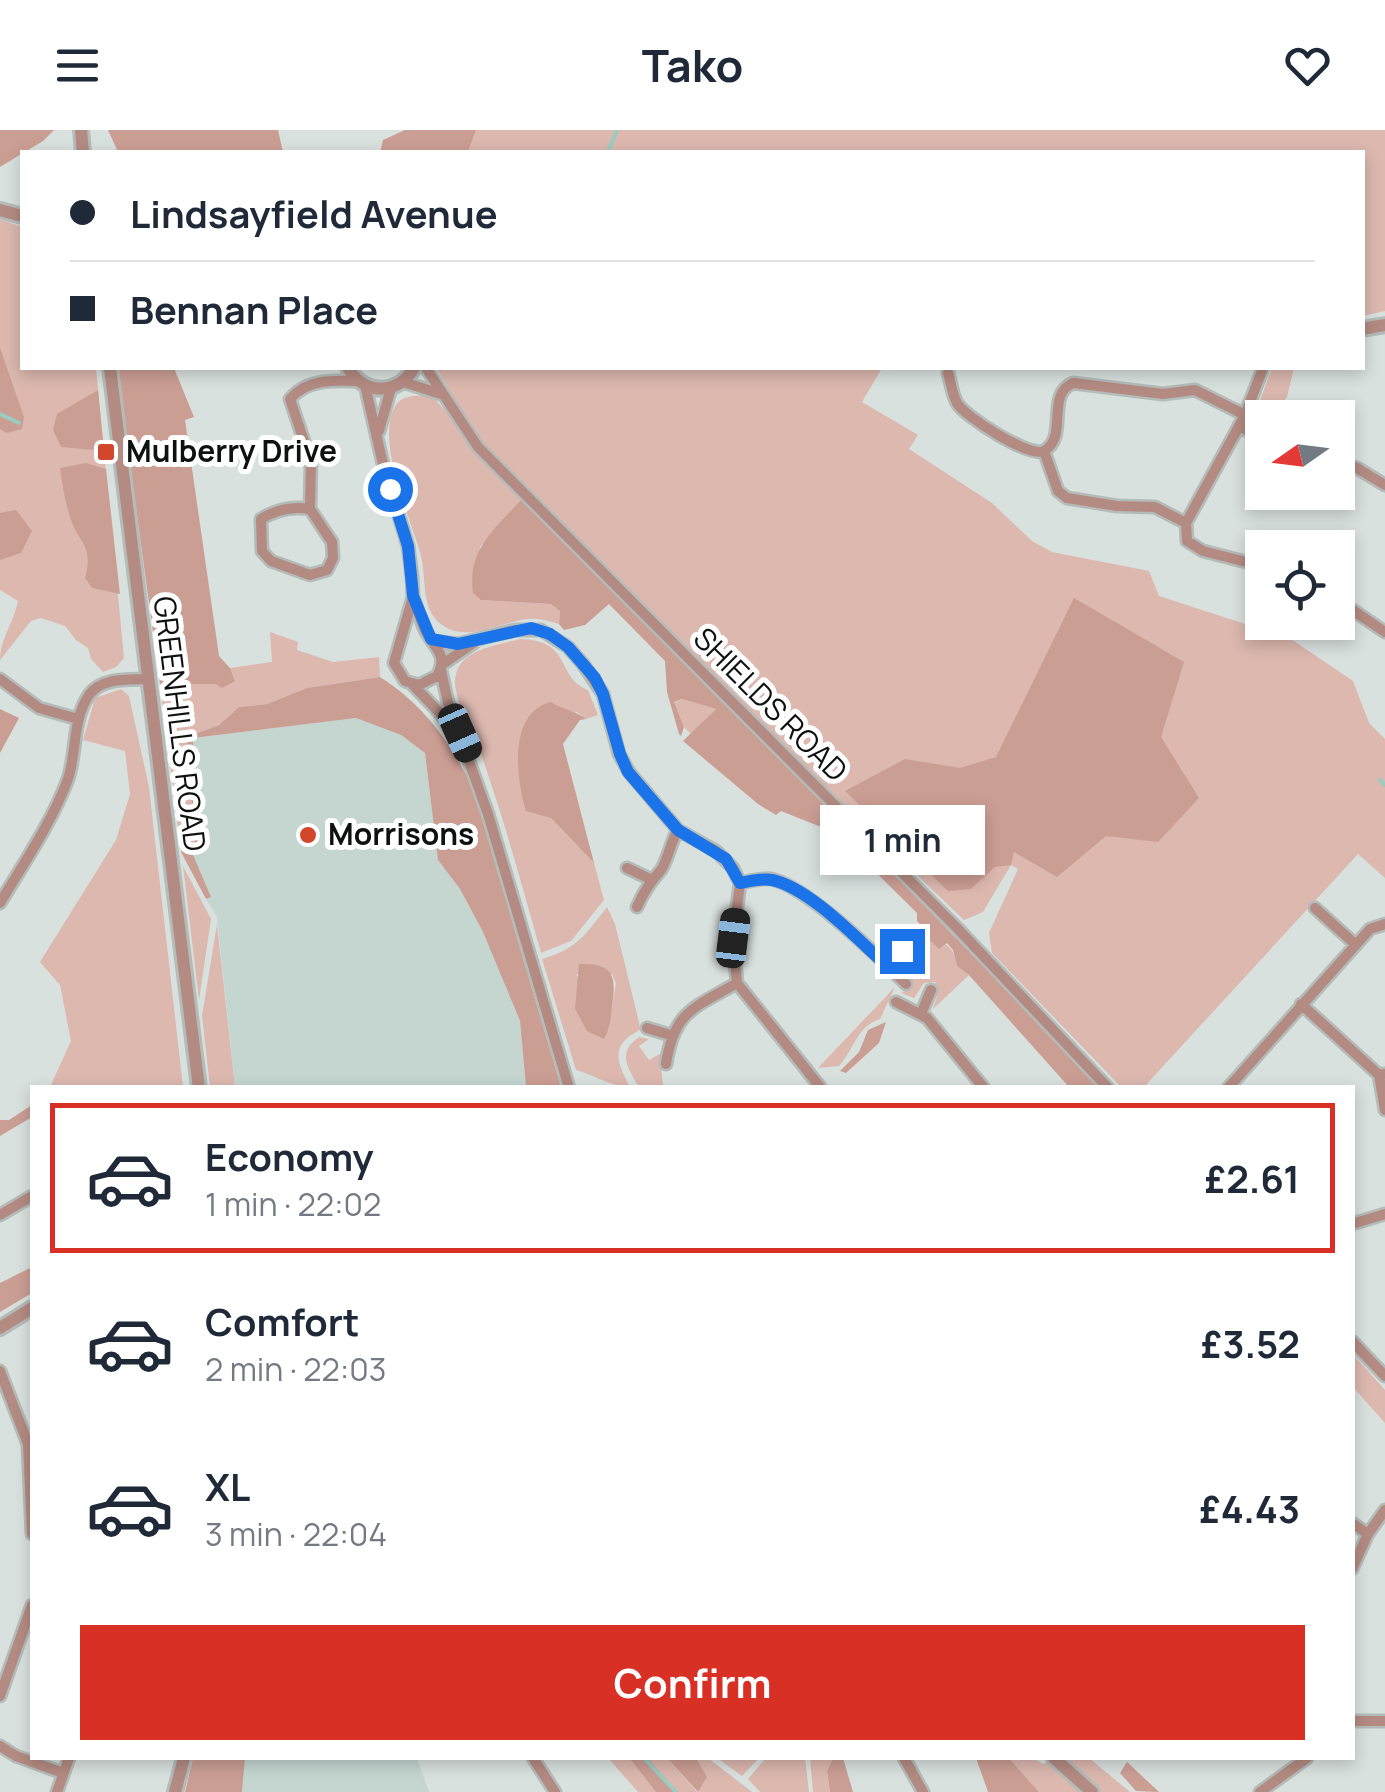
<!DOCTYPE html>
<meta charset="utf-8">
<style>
:root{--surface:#fff;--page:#f6f6f7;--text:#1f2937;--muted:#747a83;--line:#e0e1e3;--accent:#d93025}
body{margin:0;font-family:Manrope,sans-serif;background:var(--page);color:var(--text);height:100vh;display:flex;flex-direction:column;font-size:38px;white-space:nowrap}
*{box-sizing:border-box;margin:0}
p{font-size:32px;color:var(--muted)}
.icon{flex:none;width:55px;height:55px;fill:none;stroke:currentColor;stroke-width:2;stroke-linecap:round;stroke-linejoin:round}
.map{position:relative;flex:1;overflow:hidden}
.panel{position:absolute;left:30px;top:955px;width:1325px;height:675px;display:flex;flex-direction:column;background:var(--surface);border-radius:0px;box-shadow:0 5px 15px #0003}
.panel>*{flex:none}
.top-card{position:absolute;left:20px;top:20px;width:1345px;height:220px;border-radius:0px;box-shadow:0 5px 15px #0003;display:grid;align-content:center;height:220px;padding:0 50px;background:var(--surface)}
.needle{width:65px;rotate:256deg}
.fabs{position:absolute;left:1245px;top:270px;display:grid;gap:20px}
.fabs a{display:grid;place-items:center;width:110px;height:110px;border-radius:0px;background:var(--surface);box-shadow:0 5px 15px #0003;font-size:50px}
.end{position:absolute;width:45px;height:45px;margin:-22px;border:12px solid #1a73e8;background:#fff;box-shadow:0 0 0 5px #fff}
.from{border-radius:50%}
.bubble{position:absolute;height:70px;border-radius:0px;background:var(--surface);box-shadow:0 5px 15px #0003;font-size:32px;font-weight:700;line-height:70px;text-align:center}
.car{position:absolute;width:30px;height:60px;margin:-30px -15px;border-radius:12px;box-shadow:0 0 8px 2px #0007;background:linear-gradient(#222 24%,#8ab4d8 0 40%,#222 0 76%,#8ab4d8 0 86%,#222 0)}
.top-card b{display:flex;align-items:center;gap:35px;height:95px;font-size:38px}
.top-card b+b{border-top:2px solid var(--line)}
.top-card i{width:25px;height:25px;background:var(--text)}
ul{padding:18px 0 0;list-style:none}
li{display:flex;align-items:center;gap:30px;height:150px;margin:0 20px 15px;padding:0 30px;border:5px solid transparent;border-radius:0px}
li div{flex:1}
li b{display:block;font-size:38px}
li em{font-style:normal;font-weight:700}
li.selected{border-color:var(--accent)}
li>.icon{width:90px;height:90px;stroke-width:1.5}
.button{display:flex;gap:20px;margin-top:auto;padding:20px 50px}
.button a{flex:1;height:115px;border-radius:0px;background:var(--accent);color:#fff;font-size:40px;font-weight:700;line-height:115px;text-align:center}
header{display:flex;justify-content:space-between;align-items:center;height:130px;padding:0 50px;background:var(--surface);font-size:45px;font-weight:700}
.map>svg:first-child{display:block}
</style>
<header><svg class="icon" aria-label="menu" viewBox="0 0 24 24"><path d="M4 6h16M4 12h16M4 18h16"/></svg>Tako<svg class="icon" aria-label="heart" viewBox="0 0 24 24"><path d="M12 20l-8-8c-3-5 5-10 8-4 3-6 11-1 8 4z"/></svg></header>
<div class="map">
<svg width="1385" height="1662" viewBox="0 0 1385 1662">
<rect width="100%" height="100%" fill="#d9e1df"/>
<path fill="#c5d6d1" d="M 356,588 L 401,605 L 425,623 L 438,730 L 460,759 L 483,802 L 520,892 L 526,957 L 235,957 L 217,787 L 206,769 L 210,768 L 192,725 L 199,720 L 193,608 Z
M 245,1628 L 417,1628 L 429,1662 L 242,1662 Z"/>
<path fill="#dcb8af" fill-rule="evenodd" d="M 476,0 L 1385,0 L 1385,181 L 1363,186 L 1362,22 L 468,22 Z
M 0,89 L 22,97 L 22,238 L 96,238 L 124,528 L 116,537 L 103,542 L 91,529 L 88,518 L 76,510 L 65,496 L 41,488 L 31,491 L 0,530 C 0,509 14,492 18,471 L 0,460 Z
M 436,238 L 882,238 L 862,272 L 918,305 L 909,319 L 992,373 L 1032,411 L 1052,422 L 1149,441 L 1159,466 L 1291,509 L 1353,551 L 1369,593 L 1385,609 L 1385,748 L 1358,724 L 1144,957 L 1121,957 L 992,823 L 989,803 L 1018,739 L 1011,735 L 983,782 L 964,790 L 838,670 L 477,307 Z
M 1272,238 L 1294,238 L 1287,267 L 1277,282 L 1259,273 Z
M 431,265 L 452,288 L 467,313 L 522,369 L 480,417 L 481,470 L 551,474 L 560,481 L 559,494 C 548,491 539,488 529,489 C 503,491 472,511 447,498 C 418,483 428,449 420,422 C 410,387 374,308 396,275 C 403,264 419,266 431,265 Z
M 270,502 L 298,512 L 297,520 L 333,532 L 379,527 L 380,547 L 307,558 L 267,574 L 239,577 L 219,595 L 188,607 L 195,712 L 181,722 L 160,554 L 216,554 L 235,551 L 230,538 L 272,532 Z
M 520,509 C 573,510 555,547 588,560 L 598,585 L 586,589 L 577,582 L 563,581 L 551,688 L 594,733 L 604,770 L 571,811 L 541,823 C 520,749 500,674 473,602 C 466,585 451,564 456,544 C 462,519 498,515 520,509 Z
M 121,559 L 129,566 L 149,657 L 183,957 L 50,957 L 71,911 L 60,855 L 40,832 L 116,710 L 130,664 L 125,621 L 83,610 L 95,568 Z
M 682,569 L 716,579 L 691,604 L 684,597 L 674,573 Z
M 183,736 L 211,789 L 199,870 Z
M 607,777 L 615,794 L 639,892 L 640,900 C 609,915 617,932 630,957 C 612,957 594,945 576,940 L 542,829 C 577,819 586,804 607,777 ZM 576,844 L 612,844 L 616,853 L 608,901 Z
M 217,794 L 234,949 L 235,957 L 210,957 L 202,886 Z
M 931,811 C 950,813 953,818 957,836 L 969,845 L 933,879 L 938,862 L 935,852 L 924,853 L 914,868 L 901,863 L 911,858 L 913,853 L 905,840 L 909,837 L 907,834 Z
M 895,857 L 880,889 C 857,896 855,918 839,936 L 818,938 Z
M 639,907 L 649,909 L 639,916 L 649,930 L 660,924 L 663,957 L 639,957 C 627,938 617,922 639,907 Z
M 1352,1223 L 1385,1260 L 1385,1293 L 1353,1257 Z
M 608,1628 L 629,1628 L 656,1662 L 638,1662 Z
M 648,1628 L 667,1628 L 697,1662 L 677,1662 Z
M 696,1628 L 708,1628 L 752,1662 L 698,1662 L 706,1647 Z
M 717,1628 L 759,1628 L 742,1646 Z
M 766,1628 L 805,1628 L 809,1662 L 760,1662 L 748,1649 Z
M 810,1628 L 833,1628 L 827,1641 L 830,1662 L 813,1662 Z
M 1009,1628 L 1034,1628 L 1043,1634 L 1047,1632 L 1079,1662 L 1039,1662 Z
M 1065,1628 L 1089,1628 L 1130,1662 L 1101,1662 Z"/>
<path fill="#cb9e94" d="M 0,0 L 54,0 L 43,11 L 0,37 Z
M 108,0 L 278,0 L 283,22 L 118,22 Z
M 405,0 L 476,0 L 468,22 L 380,22 L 383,10 Z
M 0,218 L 24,287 L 22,299 L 7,303 L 0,299 Z
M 117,238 L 174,238 L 194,287 L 185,290 L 219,526 L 230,538 L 235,551 L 222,558 L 216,554 L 160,554 Z
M 98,260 L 104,321 L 61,317 L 53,300 L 57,284 Z
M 86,333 L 106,339 L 120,464 L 92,458 L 85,448 C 94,414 79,415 70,387 C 65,371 62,354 60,338 Z
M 522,369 L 853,702 L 1101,957 L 1069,957 L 969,845 L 957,836 L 953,820 L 947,813 L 939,819 L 931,811 L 907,834 L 901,829 L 922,806 L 923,797 L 917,791 L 917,783 L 836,703 L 781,681 L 776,685 L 758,674 L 683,611 L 716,579 L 682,569 L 674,572 L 684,597 L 681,606 L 679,604 L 667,562 L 665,531 L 609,474 L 585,495 L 564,500 L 559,494 L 560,481 L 551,474 L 481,470 L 473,463 C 467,419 495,399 522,369 Z
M 16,380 L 32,401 L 21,423 L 0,430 L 0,383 Z
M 1074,468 L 1184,532 L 1161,607 L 1199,668 L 1158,712 L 1106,706 L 1057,747 L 1014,722 L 1011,735 L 995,737 L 971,759 L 948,761 L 845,661 L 905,629 L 960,638 L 996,627 Z
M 380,547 C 423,574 451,613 473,658 L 561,957 L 526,957 L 520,891 L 483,802 L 460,759 L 438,730 L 425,623 L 401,605 L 356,588 L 193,608 L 199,720 L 193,725 L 211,767 L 206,769 L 181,722 L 195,712 L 187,607 L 219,595 L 239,577 L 267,574 L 307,558 Z
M 551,572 C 563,580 575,580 586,589 L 580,590 L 563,614 L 594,733 L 551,688 L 526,681 C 516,649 508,582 551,572 Z
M 0,579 L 19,588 L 0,623 Z
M 579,834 C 613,833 617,845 612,876 C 611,887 610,899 604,909 L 587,901 L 575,879 Z
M 886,892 L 879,913 L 846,943 L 840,941 L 859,922 L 868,900 Z
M 32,975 L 32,987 L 0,1006 L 0,990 L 9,990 Z
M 32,1137 L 32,1163 L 0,1182 L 0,1153 Z
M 193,1628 L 245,1628 L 242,1662 L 185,1662 Z
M 629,1628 L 648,1628 L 677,1662 L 656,1662 Z
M 667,1628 L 696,1628 L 707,1647 L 698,1662 Z
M 833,1628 L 843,1628 L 853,1662 L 830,1662 L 827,1641 Z
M 976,1628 L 1009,1628 L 1039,1662 L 988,1662 Z
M 1127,1632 L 1159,1662 L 1136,1661 L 1120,1643 Z"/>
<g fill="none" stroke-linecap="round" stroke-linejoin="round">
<path stroke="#9accc0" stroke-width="4" d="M 608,22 L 617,0
M 0,284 L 19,293
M 1380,650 L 1385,655
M 644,1628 L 676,1662"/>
<g stroke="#b4bcba" stroke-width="15">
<path id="minor" d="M 426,238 L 478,317 L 958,799 L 1108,958
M 948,243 C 951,253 952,264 957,273 C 965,287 1030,328 1044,321 C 1069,307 1045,265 1073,253 L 1163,264 L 1195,260 L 1245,285
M 403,252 L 444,265
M 365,255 L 382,330 L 408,416 L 412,447 L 413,467 L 394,533 L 405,551 L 419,555 L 437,546 C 449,524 434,518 425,500 C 420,489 417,477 413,467
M 1239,296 L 1262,309
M 379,301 L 391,258
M 1044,321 L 1058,361 L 1067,368 L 1117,376 L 1155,377 L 1186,393
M 1338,331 L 1357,338 L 1385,355
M 310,379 C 292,376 277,379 261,389 L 262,421 L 271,431 L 310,445 L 327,440 L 333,428 L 332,412 L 310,379 L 311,332 L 290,269 C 307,249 333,250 358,251
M 1262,436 L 1203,421 L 1187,411 L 1186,393 L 1245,285 L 1263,238
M 1338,470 L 1385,502
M 433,511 L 458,514 L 515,500 L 541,500 L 568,517 L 583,534 L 603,564 L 619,624 L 629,642 L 678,700 L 716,721 L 733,738 L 740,753 L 733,809 L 737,853 L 821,958
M 443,534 L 475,512
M 441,540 L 448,573 L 488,684 L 569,958
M 0,549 L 39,578 L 78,589
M 412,554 L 455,599
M 627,738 L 650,749
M 740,753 C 749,751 761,748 771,749 C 806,756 879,827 906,854
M 0,773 C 24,733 52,692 68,649 C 77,622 72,590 89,565 C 102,547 128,550 147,549
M 637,777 C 644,761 650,753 661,740 C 667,732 671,711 678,700
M 1315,778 L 1356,815
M 887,836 L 916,806
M 896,872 L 927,888 L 984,958
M 1301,874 L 1379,945 L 1385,944
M 921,884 L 931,860
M 647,898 L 670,905
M 666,934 C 674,881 694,878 737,853
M 1379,945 L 1385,980
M 1228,958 L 1370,799 L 1385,794
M 0,1085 L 32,1066
M 1352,1094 L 1385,1084
M 1352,1211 L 1385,1246
M 0,1241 L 28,1314 L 32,1404
M 1352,1393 L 1368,1404
M 1352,1439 L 1368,1404 L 1385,1380
M 0,1566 L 32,1475
M 1352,1591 L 1385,1591
M 0,1616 L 16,1626 L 63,1643
M 533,1628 L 555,1662
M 904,1628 L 923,1662
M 57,1662 L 69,1628
M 1260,1662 L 1307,1628"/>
</g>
<g stroke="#b4bcba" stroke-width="18">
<path id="tertiary" d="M 81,0 L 83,22
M 0,80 L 22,86
M 1362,199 L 1385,195
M 110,238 L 199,958
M 348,238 C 365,266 398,265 414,238
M 0,1198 L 32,1178
M 1054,1628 L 1092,1662
M 175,1662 L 184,1628"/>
</g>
<use href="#minor" stroke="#b48b82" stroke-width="10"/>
<use href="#tertiary" stroke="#b48b82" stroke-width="12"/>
</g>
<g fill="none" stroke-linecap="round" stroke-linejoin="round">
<path stroke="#1a73e8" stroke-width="12" d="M 390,359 L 408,416 L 413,466 L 431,509 L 458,514 L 531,498 L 550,504 L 568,517 L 595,548 L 603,564 L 620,624 L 628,642 L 678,700 L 726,729 L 740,753 C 750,751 762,748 772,750 C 810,758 858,810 887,836 L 902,821"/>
</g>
<g fill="#d2462b" stroke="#fff" stroke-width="4">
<rect x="96" y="312" width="20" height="20" rx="5"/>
<circle cx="308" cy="705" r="10"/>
</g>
<g text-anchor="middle" stroke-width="10" stroke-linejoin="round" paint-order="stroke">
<g font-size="30" font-weight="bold" fill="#0e1110" stroke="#fff" text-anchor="start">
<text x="126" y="332">Mulberry Drive</text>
<text x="328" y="715">Morrisons</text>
</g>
<g font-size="30" fill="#0e1110" stroke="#fff">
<text transform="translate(770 575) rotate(45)" y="10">SHIELDS ROAD</text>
<text transform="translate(179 594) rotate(83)" y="10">GREENHILLS ROAD</text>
</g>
</g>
</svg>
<div class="fabs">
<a><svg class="needle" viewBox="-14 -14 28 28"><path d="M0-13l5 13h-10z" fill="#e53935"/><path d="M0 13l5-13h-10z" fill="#747a83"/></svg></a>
<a><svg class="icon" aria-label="locate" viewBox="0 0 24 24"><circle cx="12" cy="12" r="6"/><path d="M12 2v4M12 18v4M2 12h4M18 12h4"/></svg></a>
</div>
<i class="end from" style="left:390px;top:359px"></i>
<i class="end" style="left:902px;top:821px"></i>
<div class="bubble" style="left:820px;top:675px;width:165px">1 min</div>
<i class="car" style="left:460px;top:603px;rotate:156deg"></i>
<i class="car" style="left:733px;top:808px;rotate:7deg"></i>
<div class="top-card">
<b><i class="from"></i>Lindsayfield Avenue</b>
<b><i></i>Bennan Place</b>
</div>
<section class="panel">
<ul>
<li class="selected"><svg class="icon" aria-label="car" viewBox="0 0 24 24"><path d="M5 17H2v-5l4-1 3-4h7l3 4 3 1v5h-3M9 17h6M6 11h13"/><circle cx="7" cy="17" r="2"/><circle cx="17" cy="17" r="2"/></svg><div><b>Economy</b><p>1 min · 22:02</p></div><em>£2.61</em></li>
<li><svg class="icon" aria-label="car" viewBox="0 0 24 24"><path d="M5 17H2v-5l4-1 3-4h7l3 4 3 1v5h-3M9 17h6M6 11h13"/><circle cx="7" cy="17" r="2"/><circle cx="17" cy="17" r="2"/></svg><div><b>Comfort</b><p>2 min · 22:03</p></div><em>£3.52</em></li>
<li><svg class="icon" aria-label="car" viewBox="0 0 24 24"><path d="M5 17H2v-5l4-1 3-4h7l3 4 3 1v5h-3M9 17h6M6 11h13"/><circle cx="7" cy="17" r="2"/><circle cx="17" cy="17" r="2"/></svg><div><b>XL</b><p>3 min · 22:04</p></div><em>£4.43</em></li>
</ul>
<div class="button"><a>Confirm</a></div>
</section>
</div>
